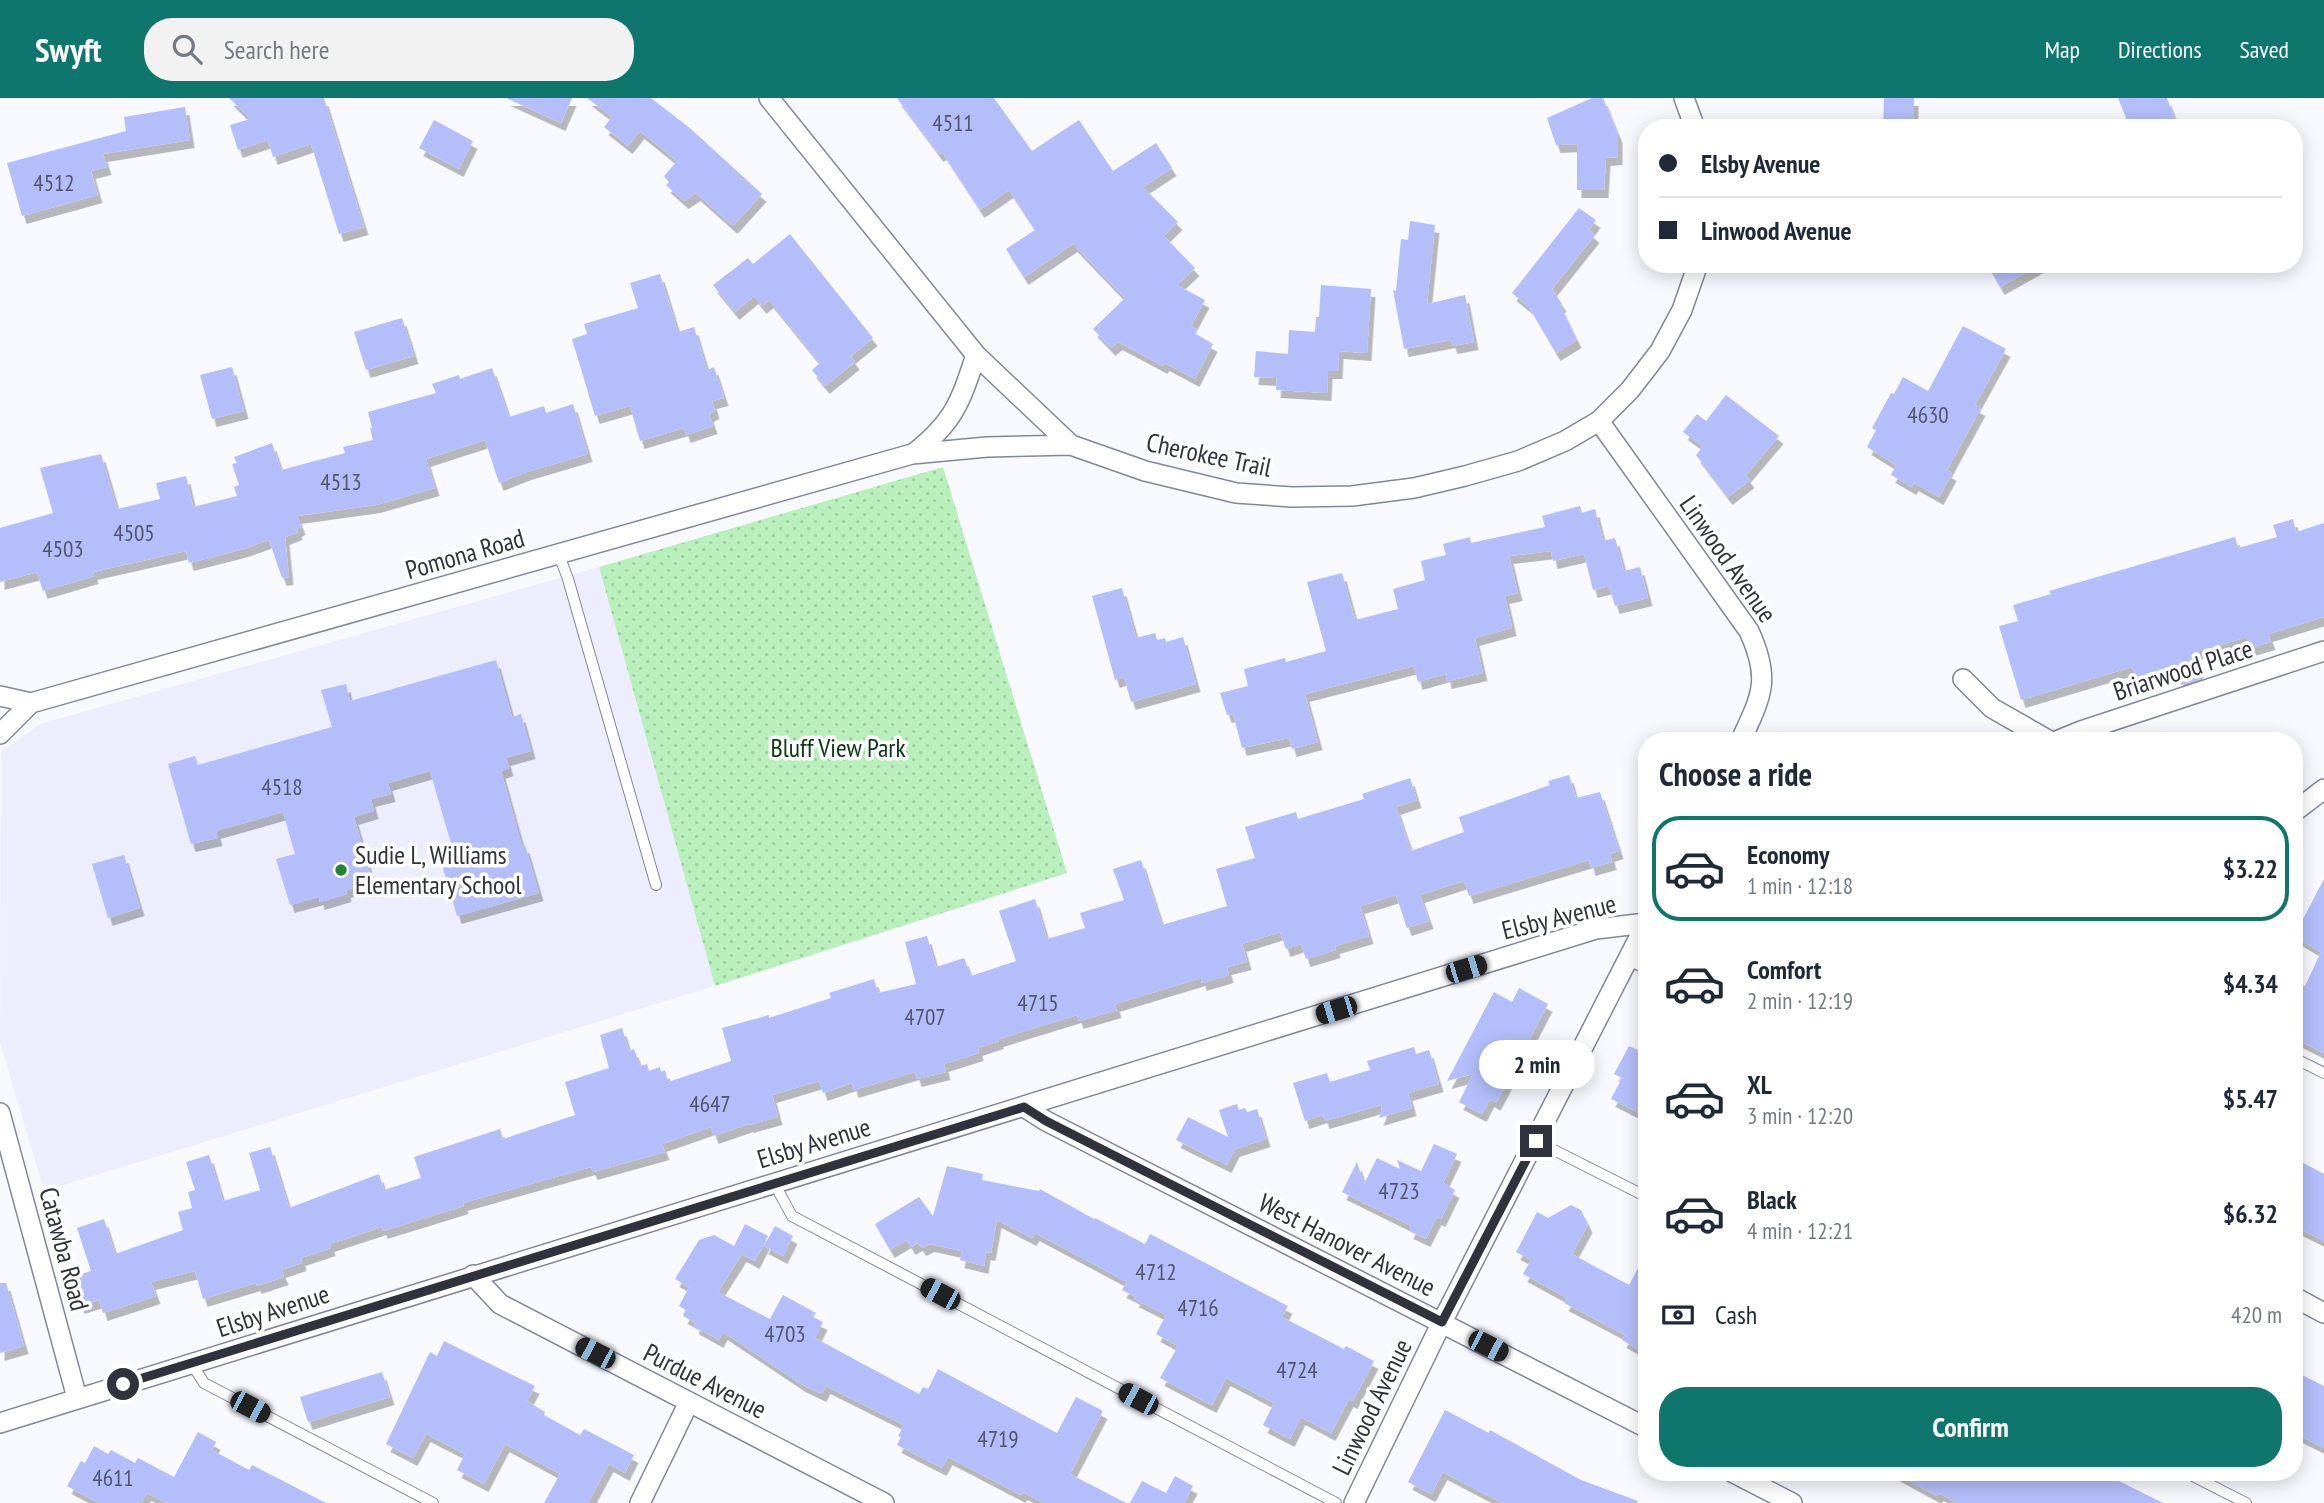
<!DOCTYPE html>
<meta charset="utf-8">
<style>
:root{--surface:#fff;--page:#f2f2f3;--text:#1f2937;--muted:#747a83;--line:#e0e1e3;--accent:#0f766e}
body{margin:0;font-family:"PT Sans Narrow",sans-serif;background:var(--page);color:var(--text);height:100vh;display:flex;flex-direction:column;font-size:26px;white-space:nowrap}
*{box-sizing:border-box;margin:0}
p{font-size:23px;color:var(--muted)}
.icon{flex:none;width:38px;height:38px;fill:none;stroke:currentColor;stroke-width:2;stroke-linecap:round;stroke-linejoin:round}
.map{position:relative;flex:1;overflow:hidden}
.side{position:absolute;left:1638px;top:634px;width:665px;height:749px;display:flex;flex-direction:column;background:var(--surface);border-radius:28px;box-shadow:0 4px 18px #0003}
.side>*{flex:none}
.banner{position:absolute;left:1638px;top:21px;width:665px;height:154px;border-radius:28px;box-shadow:0 4px 18px #0003;display:grid;align-content:center;height:154px;padding:0 21px;background:var(--surface)}
.end{position:absolute;width:32px;height:32px;margin:-16px;border:9px solid #30323d;background:#fff;box-shadow:0 0 0 4px #fff}
.from{border-radius:50%}
.bubble{position:absolute;height:49px;border-radius:24px;background:var(--surface);box-shadow:0 4px 18px #0003;font-size:23px;font-weight:600;line-height:49px;text-align:center}
.car{position:absolute;width:21px;height:42px;margin:-21px -10px;border-radius:9px;box-shadow:0 0 5px 2px #0007;background:linear-gradient(#222 24%,#8ab4d8 0 40%,#222 0 76%,#8ab4d8 0 86%,#222 0)}
.banner b{display:flex;align-items:center;gap:24px;height:66px;font-size:26px}
.banner b+b{border-top:2px solid var(--line)}
.banner i{width:18px;height:18px;background:var(--text)}
ul{padding:0;list-style:none}
li{display:flex;align-items:center;gap:21px;height:105px;margin:0 14px 10px;padding:0 7px;border:4px solid transparent;border-radius:28px}
li div{flex:1}
li b{display:block;font-size:26px}
li em{font-style:normal;font-weight:600}
li.active{border-color:var(--accent)}
li>.icon{width:63px;height:63px;stroke-width:1.5}
h2{padding:0 21px;font-size:32px;line-height:84px}
.pay{display:flex;align-items:center;gap:18px;height:77px;padding:0 21px;font-size:26px}
.pay p{margin-inline-start:auto}
.primary-button{display:flex;gap:14px;margin-top:auto;padding:14px 21px}
.primary-button a{flex:1;height:80px;border-radius:28px;background:var(--accent);color:#fff;font-size:28px;font-weight:600;line-height:80px;text-align:center}
header{display:flex;align-items:center;gap:42px;box-sizing:border-box;height:98px;padding:0 35px;background:var(--accent);color:#fff}
header strong{font-size:33px}
nav{display:flex;gap:38px;margin-inline-start:auto;font-size:24px}
.search{width:490px;height:63px;background:var(--page);display:flex;align-items:center;gap:18px;box-sizing:border-box;padding:0 24px;border-radius:28px;color:var(--muted);font-size:26px}
.map>svg:first-child{display:block}
</style>
<header>
<strong>Swyft</strong>
<div class="search"><svg class="icon" aria-label="search" viewBox="0 0 24 24"><circle cx="10" cy="10" r="6"/><path d="M15 15l6 6"/></svg>Search here</div>
<nav><a>Map</a><a>Directions</a><a>Saved</a></nav>
</header>
<div class="map">
<svg width="2324" height="1405" viewBox="0 0 2324 1405">
<defs>
<pattern id="park-dots" width="8" height="8" patternUnits="userSpaceOnUse" patternTransform="scale(1.75)"><rect width="8" height="8" fill="#b8efba"/><path d="M2 2h.1M6 6h.1" fill="none" stroke="#9ecda1" stroke-width="1.8" stroke-linecap="round"/></pattern>
<filter id="shadow"><feDropShadow dx="4.5" dy="8" stdDeviation="0" flood-color="#0004"/></filter>
</defs>
<rect width="100%" height="100%" fill="#f8f9ff"/>
<path fill="#eceefd" d="M 599,469 L 715,888 L 44,1093 L 0,944 L 1,654 L 40,626 Z"/>
<path fill="url(#park-dots)" d="M 943,369 L 1067,775 L 715,888 L 599,469 Z"/>
<path fill="#b4befa" filter="url(#shadow)" d="M 229,0 L 324,0 L 364,129 L 339,136 L 311,46 L 273,59 L 268,42 L 238,52 L 230,27 L 250,21 Z
M 506,0 L 572,0 L 561,25 Z
M 587,0 L 651,0 L 691,31 L 762,96 L 733,128 L 696,95 L 684,103 L 666,87 L 669,84 L 664,78 L 677,63 L 640,33 L 628,48 L 604,29 L 612,19 Z
M 897,0 L 994,0 L 1032,53 L 1079,22 L 1113,73 L 1156,45 L 1172,70 L 1143,89 L 1178,124 L 1164,138 L 1195,170 L 1177,187 L 1205,202 L 1191,228 L 1197,231 L 1194,235 L 1213,246 L 1195,281 L 1165,265 L 1163,268 L 1118,244 L 1111,250 L 1093,231 L 1125,200 L 1073,146 L 1024,179 L 1006,151 L 1035,132 L 1009,92 L 980,112 L 942,54 L 939,56 Z
M 1592,0 L 1603,0 L 1618,37 L 1618,59 L 1606,60 L 1604,92 L 1577,92 L 1577,46 L 1556,47 L 1547,20 Z
M 1884,0 L 1914,0 L 1914,30 L 1883,30 Z
M 2118,0 L 2167,0 L 2178,30 L 2130,30 Z
M 185,9 L 190,42 L 103,56 L 107,69 L 91,73 L 98,97 L 22,118 L 7,65 L 126,33 L 124,19 Z
M 434,22 L 473,43 L 459,71 L 419,50 Z
M 1579,110 L 1596,122 L 1589,132 L 1595,137 L 1552,191 L 1562,206 L 1560,207 L 1577,242 L 1556,255 L 1529,209 L 1512,195 Z
M 1410,123 L 1435,127 L 1427,206 L 1465,197 L 1474,244 L 1453,248 L 1451,242 L 1404,251 L 1393,192 L 1396,193 L 1401,141 L 1408,142 Z
M 790,136 L 873,240 L 851,258 L 855,264 L 825,288 L 812,272 L 820,265 L 769,202 L 762,208 L 754,198 L 735,214 L 713,187 L 748,160 L 753,166 Z
M 1987,166 L 2041,166 L 2000,189 Z
M 660,176 L 678,234 L 694,229 L 707,272 L 714,269 L 724,300 L 712,303 L 715,313 L 709,316 L 713,328 L 686,337 L 684,330 L 640,343 L 630,308 L 595,318 L 572,241 L 587,236 L 584,226 L 638,210 L 630,185 Z
M 1321,187 L 1371,191 L 1367,255 L 1339,253 L 1338,273 L 1328,273 L 1327,295 L 1276,292 L 1277,280 L 1254,279 L 1256,253 L 1288,256 L 1289,232 L 1315,234 L 1316,219 L 1319,219 Z
M 402,220 L 414,258 L 366,272 L 354,234 Z
M 1963,228 L 2006,251 L 1975,307 L 1981,310 L 1947,372 L 1952,375 L 1939,399 L 1914,385 L 1912,389 L 1891,377 L 1896,367 L 1867,349 L 1876,332 L 1872,330 L 1891,295 L 1894,296 L 1903,279 L 1928,293 Z
M 232,269 L 244,313 L 212,321 L 200,277 Z
M 492,270 L 509,319 L 544,308 L 546,315 L 573,306 L 588,356 L 527,374 L 499,385 L 485,342 L 426,361 L 435,390 L 376,407 L 297,418 L 301,429 L 297,431 L 298,434 L 285,439 L 289,479 L 282,480 L 269,442 L 244,451 L 189,465 L 186,453 L 93,474 L 94,478 L 43,493 L 37,474 L 0,484 L 0,430 L 53,415 L 40,370 L 101,356 L 117,411 L 160,401 L 156,385 L 186,378 L 193,409 L 237,398 L 234,389 L 239,387 L 232,366 L 237,365 L 234,359 L 272,345 L 281,372 L 345,355 L 343,349 L 373,342 L 370,330 L 372,330 L 368,314 L 436,295 L 432,286 L 459,277 L 460,281 Z
M 1726,297 L 1779,338 L 1746,377 L 1750,382 L 1728,399 L 1696,357 L 1703,348 L 1683,334 L 1697,316 L 1706,323 Z
M 1580,408 L 1582,415 L 1595,411 L 1603,443 L 1615,440 L 1624,473 L 1640,469 L 1648,500 L 1615,508 L 1609,488 L 1593,492 L 1584,456 L 1553,463 L 1551,453 L 1509,458 L 1518,495 L 1505,498 L 1512,530 L 1475,540 L 1483,575 L 1447,583 L 1446,576 L 1418,584 L 1414,568 L 1305,596 L 1318,644 L 1292,651 L 1289,640 L 1242,650 L 1233,616 L 1227,617 L 1220,595 L 1248,588 L 1244,571 L 1285,560 L 1286,564 L 1326,553 L 1307,484 L 1342,475 L 1355,522 L 1398,511 L 1393,491 L 1425,482 L 1421,463 L 1446,457 L 1443,446 L 1470,439 L 1471,445 L 1545,429 L 1542,418 Z
M 2293,421 L 2296,434 L 2324,425 L 2324,519 L 2268,536 L 2271,544 L 2250,550 L 2247,539 L 2193,555 L 2201,581 L 2181,587 L 2177,573 L 2155,580 L 2153,574 L 2136,579 L 2132,569 L 2021,602 L 1999,528 L 2018,523 L 2013,507 L 2051,496 L 2049,493 L 2235,439 L 2238,450 L 2277,439 L 2273,427 Z
M 1122,490 L 1136,540 L 1155,535 L 1157,542 L 1165,540 L 1166,544 L 1183,539 L 1196,586 L 1131,604 L 1124,579 L 1115,582 L 1092,498 Z
M 496,562 L 512,619 L 521,616 L 531,653 L 506,660 L 509,670 L 501,673 L 522,748 L 525,747 L 539,795 L 457,818 L 443,770 L 457,766 L 430,673 L 388,685 L 391,696 L 371,701 L 374,713 L 354,719 L 373,785 L 346,792 L 347,796 L 320,804 L 319,799 L 290,807 L 276,761 L 295,756 L 283,714 L 216,733 L 218,740 L 191,746 L 168,666 L 195,658 L 198,667 L 332,629 L 321,592 L 346,586 L 350,603 Z
M 1569,677 L 1576,700 L 1600,694 L 1619,753 L 1610,756 L 1612,764 L 1591,770 L 1589,762 L 1469,798 L 1464,783 L 1420,797 L 1429,823 L 1407,830 L 1396,797 L 1360,808 L 1369,838 L 1335,848 L 1336,852 L 1306,861 L 1301,846 L 1286,851 L 1280,834 L 1242,846 L 1247,864 L 1227,869 L 1229,877 L 1202,885 L 1201,880 L 1115,906 L 1117,912 L 1079,923 L 1077,917 L 999,941 L 999,943 L 978,950 L 979,955 L 944,966 L 946,974 L 917,981 L 915,974 L 854,992 L 852,985 L 823,995 L 819,983 L 772,997 L 778,1019 L 749,1027 L 749,1026 L 714,1038 L 711,1029 L 662,1046 L 665,1054 L 593,1074 L 591,1069 L 463,1105 L 464,1108 L 383,1133 L 382,1129 L 330,1146 L 331,1150 L 301,1160 L 302,1165 L 281,1172 L 284,1179 L 257,1188 L 256,1185 L 203,1201 L 195,1173 L 151,1184 L 156,1198 L 103,1215 L 99,1202 L 80,1208 L 71,1179 L 91,1173 L 77,1130 L 104,1121 L 115,1156 L 183,1132 L 178,1114 L 192,1110 L 188,1094 L 195,1092 L 186,1064 L 209,1057 L 223,1103 L 260,1092 L 249,1055 L 270,1049 L 289,1110 L 379,1076 L 384,1092 L 421,1080 L 414,1059 L 500,1031 L 503,1041 L 575,1017 L 565,984 L 609,970 L 600,937 L 622,930 L 629,953 L 634,951 L 640,968 L 647,966 L 649,973 L 660,969 L 661,974 L 665,972 L 668,984 L 731,963 L 722,930 L 769,917 L 769,920 L 831,900 L 829,895 L 874,881 L 878,895 L 916,886 L 905,844 L 927,838 L 936,869 L 964,860 L 971,878 L 1016,863 L 999,813 L 1035,801 L 1047,841 L 1085,830 L 1080,815 L 1124,802 L 1113,771 L 1141,762 L 1162,827 L 1227,808 L 1216,771 L 1255,760 L 1245,729 L 1296,714 L 1298,721 L 1364,701 L 1362,696 L 1410,680 L 1417,702 L 1396,709 L 1411,753 L 1464,734 L 1459,719 L 1550,687 L 1548,683 Z
M 124,757 L 140,810 L 108,820 L 92,766 Z
M 2324,781 L 2324,955 L 2294,940 L 2294,882 L 2305,888 L 2321,854 L 2294,838 Z
M 1519,890 L 1548,906 L 1496,1005 L 1490,1001 L 1482,1016 L 1459,1004 L 1473,976 L 1447,983 L 1494,894 L 1512,904 Z
M 1629,948 L 1647,956 L 1647,1019 L 1611,1001 L 1622,980 L 1614,976 Z
M 1414,949 L 1416,956 L 1429,952 L 1439,986 L 1408,995 L 1412,1010 L 1379,1020 L 1382,1012 L 1381,1007 L 1325,1023 L 1323,1017 L 1305,1023 L 1293,985 L 1327,975 L 1330,984 L 1370,972 L 1367,963 Z
M 1237,1006 L 1239,1012 L 1245,1010 L 1247,1014 L 1257,1011 L 1266,1041 L 1235,1051 L 1227,1067 L 1176,1042 L 1188,1019 L 1228,1039 L 1219,1012 Z
M 1434,1046 L 1457,1056 L 1443,1085 L 1455,1092 L 1441,1121 L 1437,1119 L 1426,1141 L 1409,1133 L 1411,1128 L 1342,1094 L 1357,1064 L 1364,1086 L 1377,1060 L 1400,1071 L 1397,1062 L 1421,1073 Z
M 2294,1060 L 2324,1076 L 2324,1143 L 2294,1128 Z
M 947,1068 L 983,1076 L 982,1082 L 1039,1093 L 1040,1091 L 1094,1121 L 1095,1120 L 1145,1146 L 1150,1136 L 1288,1208 L 1282,1219 L 1344,1251 L 1346,1248 L 1374,1263 L 1353,1303 L 1349,1301 L 1331,1335 L 1301,1319 L 1290,1341 L 1263,1327 L 1274,1305 L 1226,1280 L 1212,1307 L 1160,1280 L 1178,1248 L 1156,1236 L 1166,1217 L 1134,1201 L 1136,1199 L 1122,1192 L 1127,1184 L 1035,1135 L 1032,1140 L 997,1122 L 991,1155 L 986,1154 L 984,1168 L 960,1162 L 962,1153 L 930,1146 L 922,1150 L 918,1145 L 911,1149 L 907,1142 L 890,1152 L 875,1126 L 919,1099 L 933,1118 Z
M 1571,1107 L 1581,1112 L 1588,1127 L 1572,1156 L 1629,1187 L 1647,1153 L 1647,1256 L 1622,1242 L 1625,1237 L 1564,1205 L 1567,1200 L 1523,1176 L 1531,1162 L 1516,1154 L 1537,1114 L 1548,1120 Z
M 745,1126 L 768,1138 L 755,1163 L 742,1156 L 718,1194 L 770,1221 L 783,1197 L 816,1215 L 813,1219 L 823,1224 L 815,1240 L 919,1296 L 923,1289 L 928,1291 L 938,1271 L 1057,1335 L 1076,1299 L 1103,1313 L 1070,1376 L 1126,1405 L 1044,1405 L 1023,1394 L 1021,1397 L 948,1359 L 942,1370 L 897,1347 L 901,1339 L 898,1338 L 904,1327 L 826,1288 L 822,1296 L 801,1286 L 723,1234 L 719,1242 L 694,1228 L 696,1225 L 683,1218 L 686,1212 L 679,1208 L 689,1189 L 675,1181 L 699,1142 L 714,1137 L 734,1148 Z
M 775,1128 L 793,1138 L 783,1158 L 764,1148 Z
M 0,1185 L 6,1185 L 24,1248 L 0,1255 Z
M 444,1243 L 535,1288 L 527,1303 L 545,1314 L 544,1317 L 580,1337 L 584,1331 L 634,1357 L 625,1375 L 609,1366 L 588,1405 L 544,1405 L 560,1376 L 505,1346 L 484,1386 L 457,1372 L 465,1356 L 426,1336 L 413,1360 L 386,1346 L 430,1254 L 437,1258 Z
M 2294,1273 L 2324,1288 L 2324,1350 L 2294,1335 Z
M 382,1274 L 390,1299 L 308,1324 L 300,1299 Z
M 1445,1312 L 1489,1335 L 1490,1332 L 1581,1382 L 1638,1403 L 1637,1405 L 1502,1405 L 1443,1374 L 1431,1396 L 1408,1384 Z
M 198,1334 L 216,1344 L 212,1352 L 249,1372 L 252,1367 L 326,1405 L 166,1405 L 147,1395 L 141,1405 L 99,1405 L 67,1388 L 81,1363 L 85,1365 L 94,1348 L 108,1356 L 111,1352 L 135,1365 L 138,1360 L 174,1379 Z
M 1893,1374 L 2101,1374 L 2163,1405 L 1957,1405 L 1939,1395 L 1937,1398 Z
M 1175,1378 L 1193,1388 L 1184,1405 L 1130,1405 L 1142,1383 L 1166,1395 Z"/>
<g fill="none" stroke-linecap="round" stroke-linejoin="round">
<g stroke="#81869f" stroke-width="12">
<path id="lane" d="M 559,457 L 568,481 L 656,787
M 2294,960 L 2324,975
M 1536,1043 L 1647,1099
M 774,1085 L 792,1118 L 1336,1405
M 192,1266 L 204,1285 L 433,1405
M 2185,1374 L 2246,1405"/>
</g>
<g stroke="#81869f" stroke-width="22">
<path id="street" d="M 769,0 L 976,257 L 1071,347 L 1145,373 L 1236,395 L 1292,399 L 1352,398 L 1414,390 L 1465,378 L 1518,363 L 1565,343 L 1599,323 L 1630,292 L 1660,253 L 1682,212 L 1698,166
M 1684,0 L 1695,30
M 1599,323 L 1749,533 C 1771,581 1762,597 1741,642
M 913,356 C 954,324 960,305 976,257
M 1963,581 L 1992,610 L 2048,642
M 0,598 L 31,605 L 912,356 L 987,349 L 1071,347
M 0,636 L 31,605
M 2059,642 L 2081,633 L 2324,553
M 2294,714 L 2324,691
M 1631,858 L 1647,866
M 1024,1009 L 1046,1023 L 1647,1330
M 0,1015 L 77,1300
M 473,1177 L 500,1206 L 884,1405
M 2294,1199 L 2324,1215
M 0,1325 L 1596,831 L 1646,825
M 1732,1374 L 1792,1405
M 640,1405 L 689,1304
M 1354,1405 L 1442,1224 L 1647,824"/>
</g>
<use href="#lane" stroke="#fff" stroke-width="10"/>
<use href="#street" stroke="#fff" stroke-width="19"/>
</g>
<g fill="none" stroke-linecap="round" stroke-linejoin="round">
<path stroke="#30323d" stroke-width="9" d="M 123,1286 L 1024,1009 L 1046,1023 L 1442,1224 L 1536,1043"/>
</g>
<circle fill="#268334" stroke="#fff" stroke-width="2.5" cx="341" cy="772" r="7"/>
<g text-anchor="middle" stroke-width="7" stroke-linejoin="round" paint-order="stroke">
<g font-size="23" fill="#51556c">
<text x="953" y="33">4511</text>
<text x="54" y="93">4512</text>
<text x="1928" y="325">4630</text>
<text x="341" y="392">4513</text>
<text x="134" y="443">4505</text>
<text x="63" y="459">4503</text>
<text x="282" y="697">4518</text>
<text x="1038" y="913">4715</text>
<text x="925" y="927">4707</text>
<text x="710" y="1014">4647</text>
<text x="1399" y="1101">4723</text>
<text x="1156" y="1182">4712</text>
<text x="1198" y="1218">4716</text>
<text x="785" y="1244">4703</text>
<text x="1297" y="1280">4724</text>
<text x="998" y="1349">4719</text>
<text x="113" y="1388">4611</text>
</g>
<g font-size="26" fill="#30323d" stroke="#fff">
<text transform="translate(1209 357) rotate(12)" y="9">Cherokee Trail</text>
<text transform="translate(465 456) rotate(-16)" y="9">Pomona Road</text>
<text transform="translate(1728 461) rotate(55)" y="9">Linwood Avenue</text>
<text transform="translate(2183 572) rotate(-18)" y="9">Briarwood Place</text>
<text transform="translate(1559 819) rotate(-14)" y="9">Elsby Avenue</text>
<text transform="translate(814 1045) rotate(-17)" y="9">Elsby Avenue</text>
<text transform="translate(1347 1147) rotate(27)" y="9">West Hanover Avenue</text>
<text transform="translate(64 1151) rotate(75)" y="9">Catawba Road</text>
<text transform="translate(273 1213) rotate(-18)" y="9">Elsby Avenue</text>
<text transform="translate(705 1283) rotate(27)" y="9">Purdue Avenue</text>
<text transform="translate(1372 1309) rotate(-64)" y="9">Linwood Avenue</text>
</g>
<g font-size="26" fill="#0b3912" stroke="#fff">
<text x="838" y="659">Bluff View Park</text>
</g>
<g font-size="26" fill="#30323d" stroke="#fff" text-anchor="start">
<text x="355" y="766">Sudie L, Williams<tspan x="355" dy="30">Elementary School</tspan></text>
</g>
</g>
</svg>
<i class="end from" style="left:123px;top:1286px"></i>
<i class="end" style="left:1536px;top:1043px"></i>
<div class="bubble" style="left:1479px;top:942px;width:116px">2 min</div>
<i class="car" style="left:1466px;top:871px;rotate:73deg"></i>
<i class="car" style="left:1336px;top:912px;rotate:253deg"></i>
<i class="car" style="left:940px;top:1196px;rotate:298deg"></i>
<i class="car" style="left:1488px;top:1248px;rotate:117deg"></i>
<i class="car" style="left:595px;top:1255px;rotate:297deg"></i>
<i class="car" style="left:1138px;top:1301px;rotate:298deg"></i>
<i class="car" style="left:250px;top:1309px;rotate:118deg"></i>
<div class="banner">
<b><i class="from"></i>Elsby Avenue</b>
<b><i></i>Linwood Avenue</b>
</div>
<section class="side">
<h2>Choose a ride</h2>
<ul>
<li class="active"><svg class="icon" aria-label="car" viewBox="0 0 24 24"><path d="M5 17H2v-5l4-1 3-4h7l3 4 3 1v5h-3M9 17h6M6 11h13"/><circle cx="7" cy="17" r="2"/><circle cx="17" cy="17" r="2"/></svg><div><b>Economy</b><p>1 min · 12:18</p></div><em>$3.22</em></li>
<li><svg class="icon" aria-label="car" viewBox="0 0 24 24"><path d="M5 17H2v-5l4-1 3-4h7l3 4 3 1v5h-3M9 17h6M6 11h13"/><circle cx="7" cy="17" r="2"/><circle cx="17" cy="17" r="2"/></svg><div><b>Comfort</b><p>2 min · 12:19</p></div><em>$4.34</em></li>
<li><svg class="icon" aria-label="car" viewBox="0 0 24 24"><path d="M5 17H2v-5l4-1 3-4h7l3 4 3 1v5h-3M9 17h6M6 11h13"/><circle cx="7" cy="17" r="2"/><circle cx="17" cy="17" r="2"/></svg><div><b>XL</b><p>3 min · 12:20</p></div><em>$5.47</em></li>
<li><svg class="icon" aria-label="car" viewBox="0 0 24 24"><path d="M5 17H2v-5l4-1 3-4h7l3 4 3 1v5h-3M9 17h6M6 11h13"/><circle cx="7" cy="17" r="2"/><circle cx="17" cy="17" r="2"/></svg><div><b>Black</b><p>4 min · 12:21</p></div><em>$6.32</em></li>
</ul>
<div class="pay"><svg class="icon" aria-label="cash" viewBox="0 0 24 24"><path d="M3 7h18v10H3z"/><circle cx="12" cy="12" r="2"/></svg>Cash<p>420 m</p></div>
<div class="primary-button"><a>Confirm</a></div>
</section>
</div>
